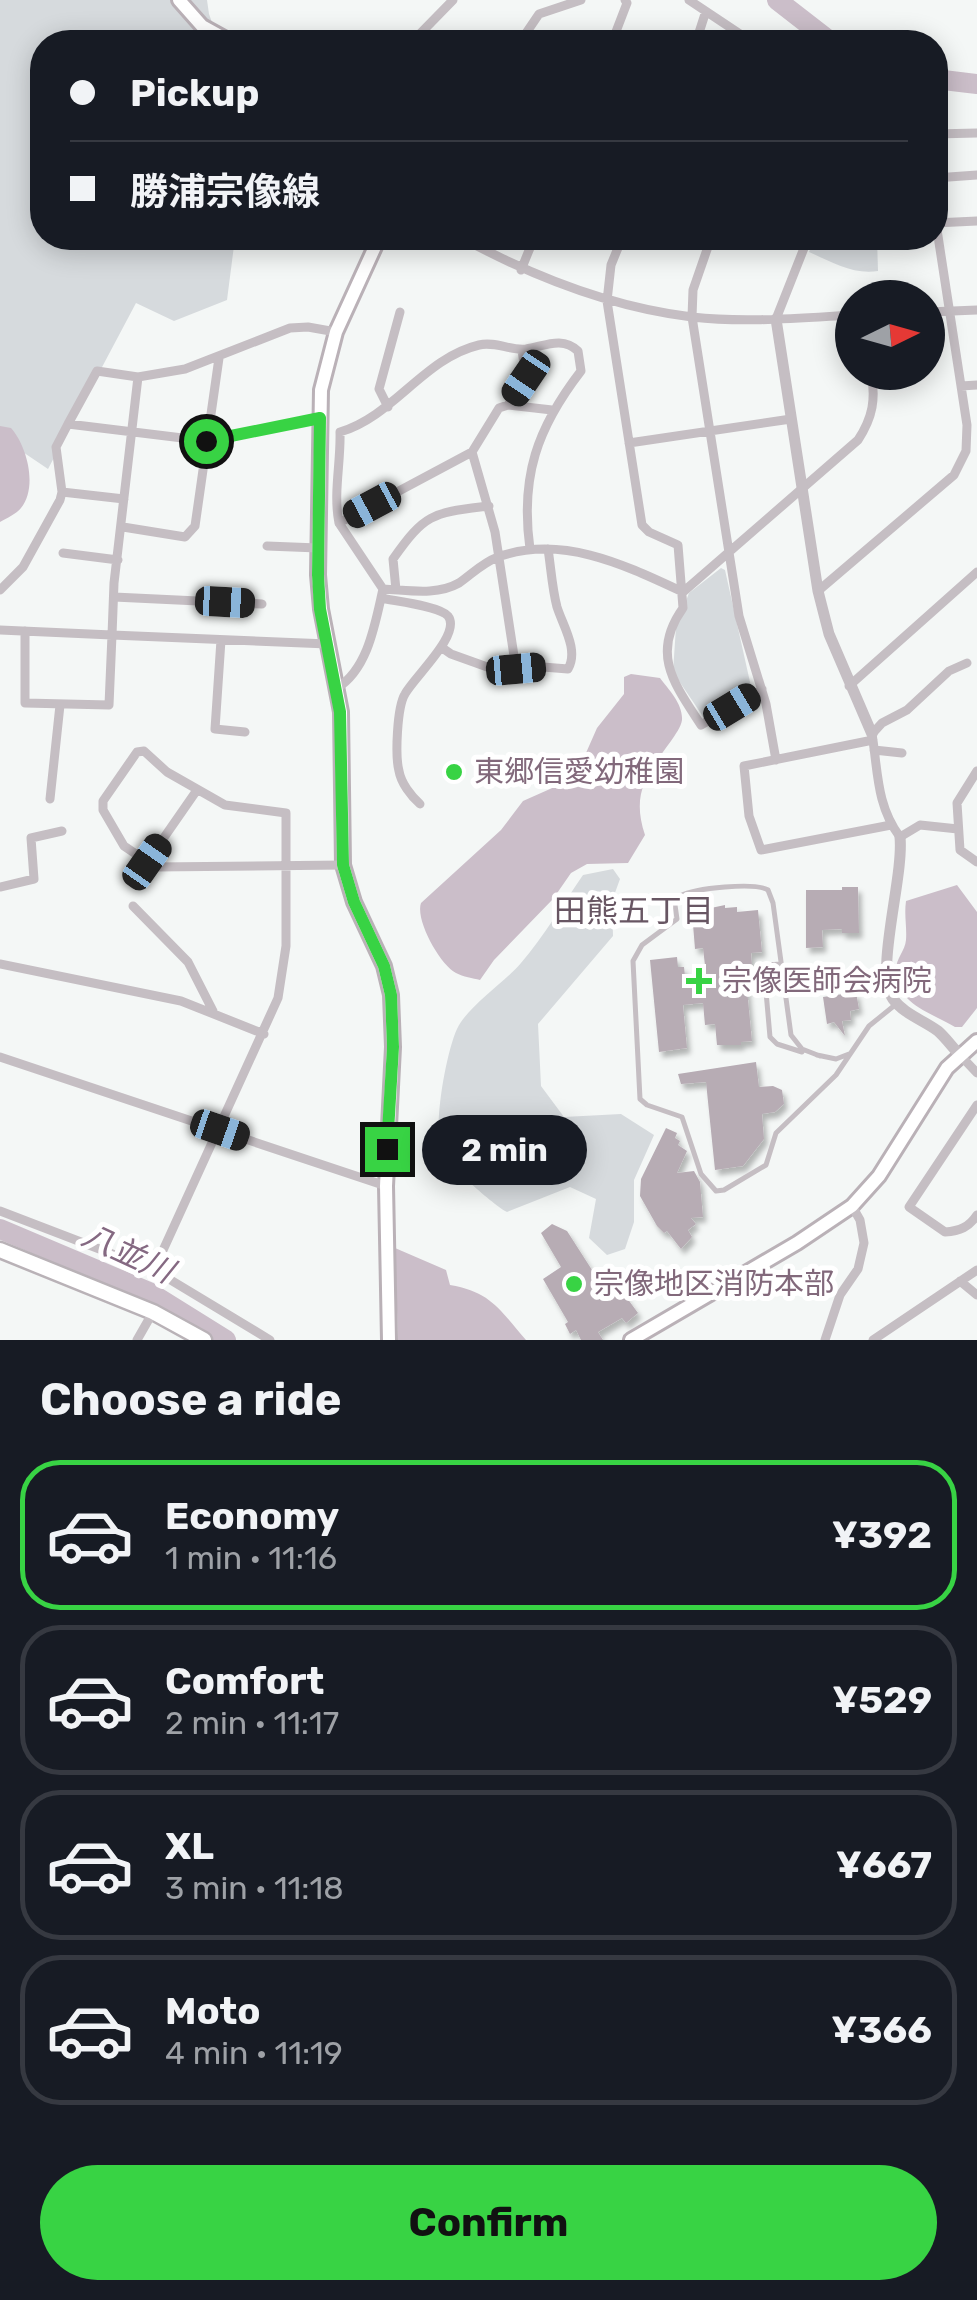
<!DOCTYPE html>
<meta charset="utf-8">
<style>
:root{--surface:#171b24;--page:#20242c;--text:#f1f3f6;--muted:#9ea1a6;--line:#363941;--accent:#38d344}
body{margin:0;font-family:Rubik,"Noto Sans JP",sans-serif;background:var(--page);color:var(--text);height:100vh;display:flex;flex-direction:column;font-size:38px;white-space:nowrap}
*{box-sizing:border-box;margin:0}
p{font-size:32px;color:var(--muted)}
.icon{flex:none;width:55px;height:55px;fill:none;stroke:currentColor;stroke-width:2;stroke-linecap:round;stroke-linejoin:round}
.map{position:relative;height:1340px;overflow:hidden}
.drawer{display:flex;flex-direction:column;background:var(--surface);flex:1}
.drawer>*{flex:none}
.banner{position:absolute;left:30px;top:30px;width:918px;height:220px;border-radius:40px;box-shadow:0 5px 25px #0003;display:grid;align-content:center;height:220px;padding:0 40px;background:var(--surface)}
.needle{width:65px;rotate:85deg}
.buttons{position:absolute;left:835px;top:280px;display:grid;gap:20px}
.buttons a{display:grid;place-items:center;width:110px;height:110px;border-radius:50%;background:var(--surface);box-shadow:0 5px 25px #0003;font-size:50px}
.end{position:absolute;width:45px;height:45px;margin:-22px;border:12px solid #38d344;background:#111;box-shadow:0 0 0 5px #111}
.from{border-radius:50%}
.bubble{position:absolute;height:70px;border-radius:35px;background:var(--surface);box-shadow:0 5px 25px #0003;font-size:32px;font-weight:700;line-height:70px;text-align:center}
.car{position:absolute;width:30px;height:60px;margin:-30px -15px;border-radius:12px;box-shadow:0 0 8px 2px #0007;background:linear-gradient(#222 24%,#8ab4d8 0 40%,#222 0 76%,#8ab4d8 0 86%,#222 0)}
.banner b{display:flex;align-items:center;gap:35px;height:95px;font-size:38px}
.banner b+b{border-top:2px solid var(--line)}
.banner i{width:25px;height:25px;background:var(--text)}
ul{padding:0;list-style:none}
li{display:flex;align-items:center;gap:30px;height:150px;margin:0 20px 15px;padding:0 20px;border:5px solid var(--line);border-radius:40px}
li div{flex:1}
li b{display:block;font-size:38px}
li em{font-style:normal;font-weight:700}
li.on{border-color:var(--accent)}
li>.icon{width:90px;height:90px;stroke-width:1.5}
h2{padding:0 40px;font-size:45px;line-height:120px}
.action{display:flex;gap:20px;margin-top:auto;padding:20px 40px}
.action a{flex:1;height:115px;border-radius:60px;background:var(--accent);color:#111;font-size:40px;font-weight:700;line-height:115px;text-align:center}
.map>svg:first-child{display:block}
</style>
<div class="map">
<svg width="977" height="1340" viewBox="0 0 977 1340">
<defs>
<filter id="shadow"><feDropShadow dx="3.5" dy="5.5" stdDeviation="2.5" flood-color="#0004"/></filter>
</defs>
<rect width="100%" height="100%" fill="#f4f7f6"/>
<path fill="#d6dadd" d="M 0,0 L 207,0 L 209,14 L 219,42 L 42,42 L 42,238 L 235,238 L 227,300 L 174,321 L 136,303 L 48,469 L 5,440 L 0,447 Z
M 815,238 L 877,238 L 878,271 C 853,275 832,262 809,252 Z
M 721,568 L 725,570 L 752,691 L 704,718 L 673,672 L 676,627 L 689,593 Z
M 613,869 L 620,879 L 612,901 L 613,936 L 538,1024 L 541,1086 L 564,1117 L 621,1114 L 654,1135 L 634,1180 L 634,1222 L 625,1249 L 607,1255 L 589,1238 L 596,1199 L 570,1187 L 507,1212 C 495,1206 445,1163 441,1150 C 433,1126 446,1053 457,1029 C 467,1007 504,983 521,963 C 544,936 563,904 583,875 Z"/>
<path fill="#cbbec9" d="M 0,426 L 11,428 C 27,446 38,487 21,508 C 16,514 7,518 0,522 Z
M 631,674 L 660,678 C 669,690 683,704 682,720 C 681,727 675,735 671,741 C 647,774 631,793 645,835 L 628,863 L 587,864 L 571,873 L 553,899 L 494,960 L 480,980 C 473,978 463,977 456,973 C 440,965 415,920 421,903 L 501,830 L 523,801 L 559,785 L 582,762 L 597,728 L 624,694 L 624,677 Z
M 957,885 L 977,912 L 977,1008 L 962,1027 L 955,1027 C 932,1013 895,1004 896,970 C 896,958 905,951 906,940 C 907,927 904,915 906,901 Z
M 395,1248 L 446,1270 L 450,1285 C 491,1292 499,1309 526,1340 L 398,1340 Z"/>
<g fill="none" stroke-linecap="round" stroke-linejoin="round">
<path stroke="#cbbec9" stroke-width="20" d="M 777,0 L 831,42
M 935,79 L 977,84
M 0,1229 L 149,1292 L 226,1340"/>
</g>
<path fill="#b7acb4" filter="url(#shadow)" d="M 842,887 L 858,887 L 859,933 L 842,933 L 842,929 L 822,930 L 823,947 L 806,948 L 806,890 L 842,890 Z
M 725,905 L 725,908 L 737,907 L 737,912 L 758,910 L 762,952 L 751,953 L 753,978 L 746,979 L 752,1041 L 741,1042 L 741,1045 L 717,1045 L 715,1024 L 705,1025 L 703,1003 L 683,1005 L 687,1048 L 659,1052 L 650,960 L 677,957 L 678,967 L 684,967 L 685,976 L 706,974 L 703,948 L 695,949 L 692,912 Z
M 856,992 L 859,1009 L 850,1011 L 851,1020 L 842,1021 L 845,1036 L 834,1022 L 827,1024 L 823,997 Z
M 756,1062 L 759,1087 L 773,1086 L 782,1090 L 784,1104 L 775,1112 L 762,1114 L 764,1139 L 743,1166 L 715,1170 L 706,1082 L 681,1084 L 678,1074 Z
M 666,1128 L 677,1133 L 675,1138 L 680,1141 L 678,1145 L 687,1151 L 677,1173 L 694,1171 L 700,1182 L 703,1217 L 691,1218 L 696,1224 L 688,1230 L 692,1237 L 681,1249 L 667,1231 L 664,1233 L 657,1226 L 640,1196 L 641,1179 Z
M 552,1224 L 567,1231 L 610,1298 L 621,1290 L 638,1313 L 626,1323 L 622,1318 L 598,1332 L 603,1340 L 581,1340 L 576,1330 L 570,1334 L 565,1324 L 568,1322 L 543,1279 L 561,1267 L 541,1233 Z"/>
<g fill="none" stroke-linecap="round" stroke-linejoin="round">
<g stroke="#bab1b7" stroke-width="18">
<path id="secondary" d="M 179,0 L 202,26 L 231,42
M 379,238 L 336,332 L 321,390 L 318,575 L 321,609 L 341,712 L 343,865 L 354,902 L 384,966 L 391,995 L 393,1047 L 386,1186 L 389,1340
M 631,1340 L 797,1243 L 852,1206 L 879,1176 L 947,1068 L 977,1041"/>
</g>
<g stroke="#b9b2b7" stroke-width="19">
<path id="primary" d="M 0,1250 L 153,1312 L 204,1340"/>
</g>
<path stroke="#c5bec3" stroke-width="5" d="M 781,964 L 767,965 L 764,969 L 770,1037 L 777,1044 L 802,1052
M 817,1055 L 836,1059 L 849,1054
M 820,1056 L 802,1049 L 791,1035 L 773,903 L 768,890 C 755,882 695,888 680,896 L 675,905 L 677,919 L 642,945 L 633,961 L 640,1099 L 647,1105 L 682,1117 L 701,1174 L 716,1191 L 724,1190 L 766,1165 L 776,1133 L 836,1075 L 869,1026 L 895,1005"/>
<path stroke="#c5bec3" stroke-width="9" d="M 689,0 L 752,42
M 412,42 L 453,0
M 520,42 L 539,14 L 581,0
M 612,42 L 627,3 L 625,0
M 696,42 L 705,14
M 935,134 L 977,133
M 935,178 L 977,175
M 935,223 L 977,221
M 462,238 C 534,277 610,307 692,317 C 745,323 800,318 852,315
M 622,238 L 611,265 L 607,301 L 642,525 L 649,532 L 678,545 L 683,608 C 650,654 675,685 701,725 L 762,689
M 711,238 L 693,290 L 692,317 L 739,616 L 766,704 L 776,760
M 521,270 L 534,238
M 928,312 L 977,310
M 776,319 L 808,238
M 961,386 L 977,385
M 508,405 L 526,378 L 522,350
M 388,407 L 379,389 L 400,312
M 68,424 L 97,371 L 138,377
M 629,443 L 791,419
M 472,452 L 495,532 L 516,669
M 62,492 L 124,499
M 339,523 C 333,493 341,463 340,432 C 394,416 424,358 479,345 C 495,341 511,351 526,349 C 545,346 562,336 578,351 L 581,371 C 537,428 520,477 530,549
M 123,527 L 185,537 L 195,526 L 219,358
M 267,546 L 318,548
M 63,553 L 118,560
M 383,589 C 408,590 436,596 459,583 C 472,574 482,563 498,557 C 562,534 625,565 683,592
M 0,590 L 23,567 L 60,500 L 62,492 L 56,447 L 68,424 L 207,441 L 320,418
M 396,590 L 393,559 C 426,512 433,513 489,506
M 818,591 L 954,475 L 966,451 L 967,425 L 936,223
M 683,592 L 858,440 C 873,417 876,399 871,372
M 114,597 L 262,604
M 381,598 C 394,601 440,606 448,616 C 462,634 414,677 405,694 C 397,707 395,756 399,771 C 401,783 411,796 420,804
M 0,630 L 112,635 L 109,705 L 25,703 L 25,631
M 221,640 L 215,729 L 245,732
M 328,644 L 112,635 L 114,583 L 138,377 L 185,369 L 290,328 L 308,327 L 336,332
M 441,647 L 451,654 L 504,673 L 543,667 L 568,669 C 579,650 563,626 557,607 C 552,588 551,568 548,549
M 849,686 L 977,572
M 337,688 C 368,669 375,624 383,589 L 339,523 L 472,452 L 499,408 L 508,405 L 552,410
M 873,740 L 744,766 L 749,816 L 761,850 L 891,825
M 874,750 L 902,753
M 977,771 L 957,803 L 960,850 L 977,862
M 50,799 L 60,705
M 958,829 L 920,825 L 900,837 C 876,805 878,770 872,734 L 882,723 L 907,710 L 949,671 L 967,663
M 147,862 L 197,790
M 0,887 L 34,879 L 31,838 L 62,831
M 133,906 L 188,962 L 213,1011
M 0,964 L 181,1001 L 264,1034
M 959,1054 L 977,1073
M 0,1057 L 386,1186
M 977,1105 L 909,1207 L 945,1232 C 960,1231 969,1227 977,1215
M 0,1211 L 154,1270 L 270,1340
M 154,1270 L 278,998 L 286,946 L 286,813 L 225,805 L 167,772 L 144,751 L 137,752 L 103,801 L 103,810 L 124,846 L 155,867 L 343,865
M 960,1281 L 977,1295
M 137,1340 L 153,1312
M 825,1340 L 840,1295 L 858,1269 L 864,1243 L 860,1220 L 852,1206
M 873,1340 L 977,1270"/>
<path stroke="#c5bec3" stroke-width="11" d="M 776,319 L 818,591 L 829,634 L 872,734
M 900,837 C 904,878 874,972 893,999 C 904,1014 923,1020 938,1031 C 946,1038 952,1047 959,1054"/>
<use href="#secondary" stroke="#fff" stroke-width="12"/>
<use href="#primary" stroke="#fff" stroke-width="14"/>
</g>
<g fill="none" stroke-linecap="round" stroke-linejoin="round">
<path stroke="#38d344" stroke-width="12" d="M 206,441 L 320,418 L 318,575 L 320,609 L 340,712 L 343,865 L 354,902 L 384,966 L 391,995 L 393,1047 L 387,1149"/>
</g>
<g fill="#38d344" stroke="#fff" stroke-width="4">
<circle cx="454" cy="772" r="10"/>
<path d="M694 966h10v10h10v10h-10v10h-10v-10h-10v-10h10z"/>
<circle cx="574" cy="1284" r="10"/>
</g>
<g text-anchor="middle" stroke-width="10" stroke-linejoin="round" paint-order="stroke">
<g font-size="30" fill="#82697b" stroke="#fff" text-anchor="start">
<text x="474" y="782">東郷信愛幼稚園</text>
<text x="722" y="991">宗像医師会病院</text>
<text x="594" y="1294">宗像地区消防本部</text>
</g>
<g font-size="32" fill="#685663" stroke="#fff">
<text x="634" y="922">田熊五丁目</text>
</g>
<g font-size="32" font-style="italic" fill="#856982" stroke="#fff">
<text transform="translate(128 1253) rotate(25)" y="11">八並川</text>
</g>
</g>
</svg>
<div class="buttons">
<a><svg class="needle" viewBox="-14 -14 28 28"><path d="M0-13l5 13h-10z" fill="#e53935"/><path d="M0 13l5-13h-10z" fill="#9ea1a6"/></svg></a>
</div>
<i class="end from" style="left:206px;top:441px"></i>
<i class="end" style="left:387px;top:1149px"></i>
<div class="bubble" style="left:422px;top:1115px;width:165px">2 min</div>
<i class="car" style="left:526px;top:378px;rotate:214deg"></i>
<i class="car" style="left:372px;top:505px;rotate:242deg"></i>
<i class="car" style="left:225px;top:602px;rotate:93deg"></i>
<i class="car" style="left:516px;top:669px;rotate:85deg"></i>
<i class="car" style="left:732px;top:707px;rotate:59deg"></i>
<i class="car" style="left:147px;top:862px;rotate:35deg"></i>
<i class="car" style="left:220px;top:1130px;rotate:109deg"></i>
<div class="banner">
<b><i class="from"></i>Pickup</b>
<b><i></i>勝浦宗像線</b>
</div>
</div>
<section class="drawer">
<h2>Choose a ride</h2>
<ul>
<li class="on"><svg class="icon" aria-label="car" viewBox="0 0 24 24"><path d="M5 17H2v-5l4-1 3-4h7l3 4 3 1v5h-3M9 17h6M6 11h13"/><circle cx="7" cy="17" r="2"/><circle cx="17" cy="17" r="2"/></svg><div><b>Economy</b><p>1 min · 11:16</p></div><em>¥392</em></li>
<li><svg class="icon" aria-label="car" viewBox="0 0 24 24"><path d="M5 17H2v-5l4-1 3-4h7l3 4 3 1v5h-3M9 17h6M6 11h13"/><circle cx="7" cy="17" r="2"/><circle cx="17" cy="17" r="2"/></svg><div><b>Comfort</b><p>2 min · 11:17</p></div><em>¥529</em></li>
<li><svg class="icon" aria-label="car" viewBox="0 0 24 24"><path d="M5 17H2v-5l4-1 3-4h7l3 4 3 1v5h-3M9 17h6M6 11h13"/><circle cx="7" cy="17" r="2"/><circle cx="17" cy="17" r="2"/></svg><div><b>XL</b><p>3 min · 11:18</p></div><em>¥667</em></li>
<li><svg class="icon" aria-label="car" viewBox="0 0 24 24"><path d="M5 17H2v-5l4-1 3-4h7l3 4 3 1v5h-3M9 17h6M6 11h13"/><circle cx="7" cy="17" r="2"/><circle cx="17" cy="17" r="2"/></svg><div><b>Moto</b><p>4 min · 11:19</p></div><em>¥366</em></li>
</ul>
<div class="action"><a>Confirm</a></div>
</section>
